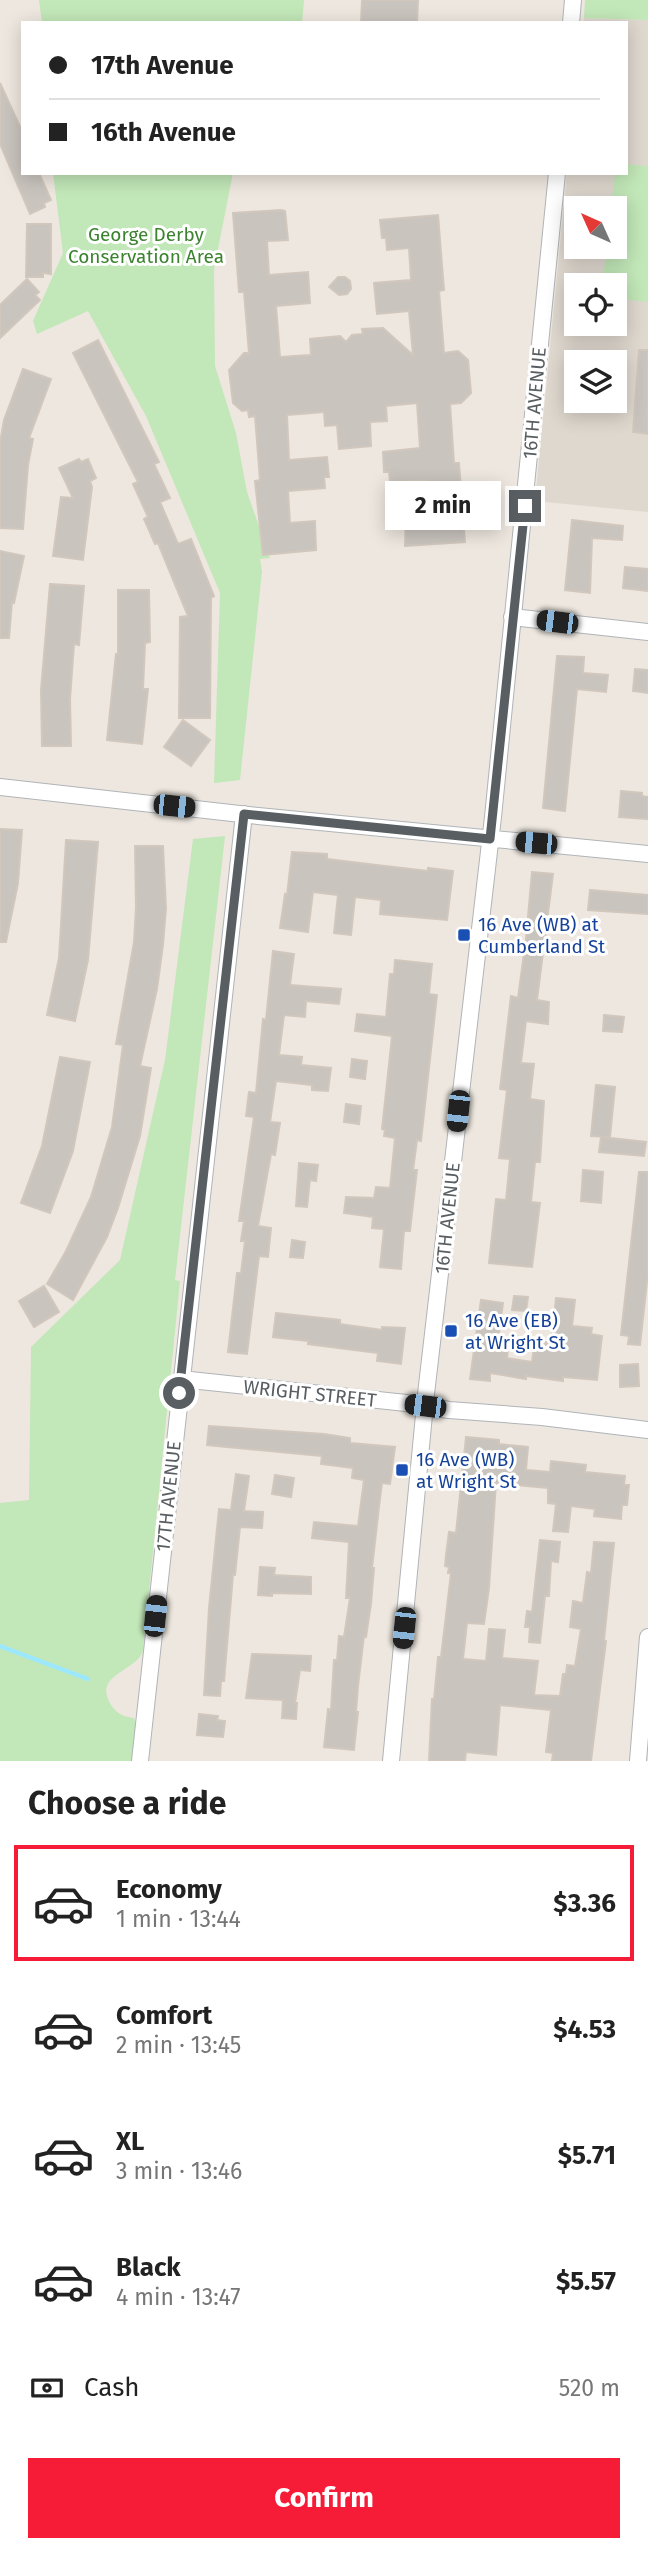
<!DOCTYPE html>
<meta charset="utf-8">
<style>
:root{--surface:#fff;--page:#f2f2f2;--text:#222;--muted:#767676;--line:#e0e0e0;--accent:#f61c37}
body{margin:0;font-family:"Fira Sans",sans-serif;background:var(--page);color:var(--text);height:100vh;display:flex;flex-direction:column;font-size:26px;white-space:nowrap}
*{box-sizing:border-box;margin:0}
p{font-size:23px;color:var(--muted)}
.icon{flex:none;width:38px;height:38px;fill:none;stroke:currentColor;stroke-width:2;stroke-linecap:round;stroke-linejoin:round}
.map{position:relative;height:1761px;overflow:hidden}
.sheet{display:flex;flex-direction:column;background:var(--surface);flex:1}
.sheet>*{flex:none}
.guide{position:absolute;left:21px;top:21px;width:607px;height:154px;border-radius:0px;box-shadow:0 4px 18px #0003;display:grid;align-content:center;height:154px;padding:0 28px;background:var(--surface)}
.needle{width:46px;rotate:315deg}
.fabs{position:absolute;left:564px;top:196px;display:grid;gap:14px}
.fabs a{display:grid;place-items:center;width:63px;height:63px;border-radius:0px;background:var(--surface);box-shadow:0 4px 18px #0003;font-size:35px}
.end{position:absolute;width:32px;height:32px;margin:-16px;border:9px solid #585e61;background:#fff;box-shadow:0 0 0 4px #fff}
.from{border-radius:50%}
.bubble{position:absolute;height:49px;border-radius:0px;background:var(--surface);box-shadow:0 4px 18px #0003;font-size:23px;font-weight:700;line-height:49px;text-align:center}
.car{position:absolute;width:21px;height:42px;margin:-21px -10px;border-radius:9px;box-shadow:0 0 5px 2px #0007;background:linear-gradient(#222 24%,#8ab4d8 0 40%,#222 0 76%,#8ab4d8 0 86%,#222 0)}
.guide b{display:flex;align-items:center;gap:24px;height:66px;font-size:26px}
.guide b+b{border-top:2px solid var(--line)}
.guide i{width:18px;height:18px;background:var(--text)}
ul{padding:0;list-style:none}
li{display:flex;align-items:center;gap:21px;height:116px;margin:0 14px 10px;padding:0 14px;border:4px solid transparent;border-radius:0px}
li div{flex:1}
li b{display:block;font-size:26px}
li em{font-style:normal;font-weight:700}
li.active{border-color:var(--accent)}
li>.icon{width:63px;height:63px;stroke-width:1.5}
h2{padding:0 28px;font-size:32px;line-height:84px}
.pay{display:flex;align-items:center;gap:18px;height:77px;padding:0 28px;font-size:26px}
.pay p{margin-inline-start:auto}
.action{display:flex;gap:14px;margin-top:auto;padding:14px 28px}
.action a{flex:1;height:80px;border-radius:0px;background:var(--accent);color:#fff;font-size:28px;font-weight:700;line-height:80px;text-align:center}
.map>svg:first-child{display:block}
</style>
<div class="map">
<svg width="648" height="1761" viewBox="0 0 648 1761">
<rect width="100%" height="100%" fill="#ede7df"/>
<path fill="#dfd8cf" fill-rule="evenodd" d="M 584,18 L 648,20 L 648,512 L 535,501 L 567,173 L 626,173 L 626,23 L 583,23 ZM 576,208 L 614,208 L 614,247 L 576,247 ZM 576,285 L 614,285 L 614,324 L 576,324 ZM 576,362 L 614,362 L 614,401 L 576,401 Z"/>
<path fill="#c2e7b8" d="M 39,0 L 304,0 L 302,23 L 42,23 Z
M 585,0 L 648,0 L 648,20 L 584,18 Z
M 627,164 L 648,166 L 648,302 L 614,298 L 614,285 L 602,285 L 607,247 L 614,247 L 614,208 L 611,208 L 615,173 L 626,173 Z
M 53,173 L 233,173 L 214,269 L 215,366 L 236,433 L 247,492 L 270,558 L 260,559 L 262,571 L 240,780 L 214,783 L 220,593 L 146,416 L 88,311 L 37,334 L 33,321 L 63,253 Z
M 225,836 L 175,1280 L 180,1281 L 143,1651 C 136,1672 92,1674 111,1705 C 117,1714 124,1717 134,1718 C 140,1731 136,1747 134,1761 L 0,1761 L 0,1503 L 29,1500 L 31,1347 L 120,1260 L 165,1060 L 193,839 Z"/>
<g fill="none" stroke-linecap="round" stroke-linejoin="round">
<path stroke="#9ce8ff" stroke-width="4.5" d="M 0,1646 L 88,1679"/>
</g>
<path fill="#c9c4be" stroke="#d1c7bd" stroke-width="2" d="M 362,0 L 418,0 L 417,23 L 361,23 Z
M 0,83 L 23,133 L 23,173 L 39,173 L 51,200 L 44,203 L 45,207 L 30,214 L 0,144 Z
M 281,210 L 285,211 L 288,240 L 267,241 L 269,275 L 308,272 L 310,303 L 276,306 L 280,357 L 311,355 L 310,339 L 340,336 L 346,342 L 352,335 L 363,334 L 362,329 L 383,328 L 413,355 L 409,311 L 377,314 L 374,283 L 411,280 L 409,248 L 387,250 L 386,238 L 382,238 L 380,220 L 438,215 L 444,290 L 439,291 L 444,353 L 458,351 L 468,360 L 471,393 L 461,403 L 450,404 L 454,463 L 459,463 L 465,542 L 405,546 L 406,514 L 429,512 L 427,480 L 390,482 L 389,472 L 384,472 L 383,452 L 420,448 L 417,403 L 386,406 L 387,421 L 370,422 L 371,446 L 339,449 L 337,425 L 325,426 L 324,412 L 287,415 L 289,460 L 327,457 L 329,477 L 324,477 L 325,488 L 288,491 L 290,523 L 315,521 L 316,550 L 263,555 L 255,481 L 260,480 L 255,416 L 249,417 L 248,410 L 242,411 L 233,403 L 229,370 L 244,353 L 249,353 L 244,292 L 239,292 L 233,213 Z
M 27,224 L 51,224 L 51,274 L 43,273 L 43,277 L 26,277 Z
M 338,277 L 345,277 L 350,281 L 351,289 L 347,294 L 339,295 L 329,287 Z
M 27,279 L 39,292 L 35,295 L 40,300 L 0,338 L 0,305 Z
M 98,340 L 159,462 L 154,464 L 170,498 L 160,502 L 178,544 L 191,539 L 214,596 L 211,598 L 210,718 L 179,718 L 180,617 L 188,616 L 158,543 L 155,544 L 144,519 L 148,517 L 133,484 L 138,482 L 73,353 Z
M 639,350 L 648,350 L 648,434 L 633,432 Z
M 23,369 L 51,379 L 29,438 L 33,439 L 28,465 L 23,529 L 0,528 L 0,443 L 4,420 Z
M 79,459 L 81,462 L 88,459 L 96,478 L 90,481 L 92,487 L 83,560 L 53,556 L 61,497 L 73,498 L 59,468 Z
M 572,520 L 623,526 L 622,540 L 592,538 L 590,593 L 565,590 Z
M 0,551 L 24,556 L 14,603 L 12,602 L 9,638 L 0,638 Z
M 625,567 L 648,569 L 648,591 L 623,588 Z
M 50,584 L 84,586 L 79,645 L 74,644 L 70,699 L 71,746 L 42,746 L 41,690 Z
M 118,590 L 149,590 L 150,642 L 145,643 L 143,689 L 148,689 L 142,744 L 107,740 L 116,654 L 118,654 Z
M 557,656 L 584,657 L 583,673 L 608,675 L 606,692 L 577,689 L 565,811 L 543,808 Z
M 635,669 L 648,670 L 648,693 L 633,691 Z
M 183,720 L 210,740 L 191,766 L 164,747 Z
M 621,791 L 642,793 L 642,796 L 648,797 L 648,819 L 619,817 Z
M 0,829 L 22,830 L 18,883 L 6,942 L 0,942 Z
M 66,840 L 98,842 L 88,960 L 75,1021 L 47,1015 L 59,958 Z
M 135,846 L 163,846 L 166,908 L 163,945 L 157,989 L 140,1066 L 151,1068 L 140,1136 L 118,1208 L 107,1237 L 73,1300 L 47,1284 L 66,1251 L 91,1197 L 112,1127 L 123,1045 L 116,1044 L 134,942 L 136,907 Z
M 292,852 L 327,854 L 327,859 L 368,864 L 428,871 L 428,868 L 453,871 L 447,920 L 380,914 L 381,900 L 355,897 L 351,935 L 334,933 L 338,895 L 313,892 L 308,932 L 280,928 L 285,894 L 287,895 Z
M 532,872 L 553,874 L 537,1000 L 549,1002 L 548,1024 L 526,1021 L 521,1063 L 534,1064 L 530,1099 L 544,1101 L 540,1162 L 535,1162 L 531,1202 L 540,1203 L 532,1267 L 489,1263 L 496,1199 L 506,1200 L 510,1159 L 499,1158 L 507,1090 L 500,1089 L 511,996 L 518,998 L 526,939 Z
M 590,890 L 648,895 L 648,914 L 588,910 Z
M 273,951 L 294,954 L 290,985 L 341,989 L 339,1004 L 306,1001 L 305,1017 L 284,1015 L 279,1055 L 302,1057 L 301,1065 L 331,1068 L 328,1091 L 312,1090 L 312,1085 L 276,1081 L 270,1122 L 280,1123 L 275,1155 L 271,1154 L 258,1226 L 271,1228 L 268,1257 L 259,1256 L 247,1354 L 228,1352 L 237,1273 L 241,1273 L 245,1241 L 241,1241 L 244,1221 L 239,1221 L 254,1117 L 246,1116 L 249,1092 L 256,1093 L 263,1019 L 266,1020 Z
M 395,960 L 432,964 L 429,994 L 437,995 L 421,1141 L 417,1140 L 413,1170 L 417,1170 L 410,1231 L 404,1231 L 401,1269 L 380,1267 L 384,1229 L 372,1228 L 373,1217 L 344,1213 L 346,1197 L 374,1198 L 376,1187 L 390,1188 L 395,1138 L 384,1136 L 385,1130 L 382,1129 L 392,1036 L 355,1031 L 357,1014 L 386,1017 L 390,974 L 394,974 Z
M 604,1015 L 624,1017 L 622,1032 L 603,1031 Z
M 60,1057 L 90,1062 L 73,1151 L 50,1213 L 21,1203 L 42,1146 Z
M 352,1059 L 367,1061 L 365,1079 L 350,1077 Z
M 596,1085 L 615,1087 L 610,1137 L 591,1136 Z
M 346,1104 L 361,1106 L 359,1124 L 344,1122 Z
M 601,1137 L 646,1142 L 644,1156 L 599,1152 Z
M 299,1163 L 318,1165 L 316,1181 L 310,1180 L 307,1207 L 296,1206 Z
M 583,1170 L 603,1172 L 601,1203 L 581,1201 Z
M 639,1172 L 648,1172 L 648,1273 L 640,1345 L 628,1344 L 629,1336 L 621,1335 Z
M 292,1240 L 305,1242 L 303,1258 L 290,1257 Z
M 44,1286 L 59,1312 L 34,1327 L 19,1301 Z
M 514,1296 L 528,1297 L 526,1311 L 512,1310 Z
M 556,1298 L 575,1300 L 572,1326 L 592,1328 L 591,1334 L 602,1336 L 597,1380 L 563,1377 L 563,1381 L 526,1376 L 526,1379 L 490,1373 L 490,1381 L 470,1379 L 481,1300 L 503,1303 L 497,1347 L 508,1349 L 507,1358 L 532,1362 L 534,1346 L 544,1348 L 545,1342 L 551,1343 Z
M 276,1313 L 340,1320 L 340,1324 L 382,1330 L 382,1327 L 405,1328 L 401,1364 L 377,1361 L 378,1353 L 308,1344 L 308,1341 L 273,1337 Z
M 638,1364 L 639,1386 L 620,1387 L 620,1365 Z
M 209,1426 L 324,1434 L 350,1438 L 350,1443 L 395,1447 L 390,1484 L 382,1483 L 379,1507 L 372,1568 L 374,1568 L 371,1604 L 366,1637 L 364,1636 L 358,1686 L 356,1712 L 358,1712 L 354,1750 L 324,1747 L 328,1709 L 331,1710 L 334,1660 L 337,1660 L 339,1636 L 344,1637 L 350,1598 L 346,1598 L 349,1542 L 312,1538 L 314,1522 L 358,1526 L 364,1480 L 352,1478 L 353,1468 L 321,1464 L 322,1456 L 207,1445 Z
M 466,1437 L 499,1440 L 499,1444 L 528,1447 L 526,1470 L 550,1472 L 551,1461 L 586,1465 L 585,1472 L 625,1476 L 624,1485 L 629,1485 L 627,1505 L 622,1505 L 621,1519 L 594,1516 L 595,1509 L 571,1506 L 568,1532 L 553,1531 L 556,1504 L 548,1503 L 548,1488 L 496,1483 L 489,1588 L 484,1624 L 467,1623 L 463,1659 L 486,1661 L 489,1629 L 505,1630 L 502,1658 L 538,1661 L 534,1695 L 560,1696 L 563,1674 L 566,1674 L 567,1665 L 575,1666 L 581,1629 L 570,1627 L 573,1601 L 583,1603 L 587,1572 L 591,1573 L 594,1542 L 614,1543 L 604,1640 L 606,1641 L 591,1761 L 552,1761 L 553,1753 L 546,1752 L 551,1710 L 500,1705 L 496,1755 L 466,1752 L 465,1761 L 429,1761 L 432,1699 L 434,1699 L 438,1657 L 441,1657 L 451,1573 L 448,1573 L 449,1567 L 445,1566 L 446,1555 L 449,1532 L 456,1533 Z
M 236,1474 L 249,1476 L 244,1511 L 263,1512 L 262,1528 L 240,1527 L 235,1575 L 233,1575 L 224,1681 L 221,1681 L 220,1696 L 204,1695 L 209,1608 L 219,1509 L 231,1510 Z
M 275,1475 L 294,1478 L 291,1497 L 272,1494 Z
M 540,1540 L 560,1542 L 558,1562 L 551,1561 L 549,1596 L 545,1596 L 540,1643 L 529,1642 L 530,1627 L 525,1627 L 527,1611 L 532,1612 Z
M 260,1567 L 275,1568 L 274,1575 L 311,1577 L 311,1594 L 272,1593 L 272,1596 L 258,1595 Z
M 252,1654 L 311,1656 L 310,1671 L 300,1670 L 295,1703 L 297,1703 L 296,1719 L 282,1718 L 283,1700 L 246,1698 Z
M 199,1714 L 218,1716 L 217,1720 L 225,1721 L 223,1737 L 197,1735 Z"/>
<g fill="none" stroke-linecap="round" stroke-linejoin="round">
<g stroke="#b0b4b8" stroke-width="18">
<path id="minor" d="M 571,23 L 573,0
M 512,617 L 648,632
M 0,787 L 258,816 L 648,854
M 181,1379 L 406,1403 L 449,1410 L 542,1417 L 648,1430
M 140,1761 L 244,814
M 391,1761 L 426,1394 L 493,817 L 557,173
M 638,1761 L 648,1637"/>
</g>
<use href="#minor" stroke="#fff" stroke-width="16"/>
</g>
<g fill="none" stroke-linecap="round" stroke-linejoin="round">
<path stroke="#585e61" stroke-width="9" d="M 179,1393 L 244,814 L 490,839 L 525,506"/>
</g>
<g fill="#1a4fb4" stroke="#fff" stroke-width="2.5">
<rect x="457" y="928" width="14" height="14" rx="3.5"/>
<rect x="444" y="1324" width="14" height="14" rx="3.5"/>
<rect x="395" y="1463" width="14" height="14" rx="3.5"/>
</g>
<g text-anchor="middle" stroke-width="6" stroke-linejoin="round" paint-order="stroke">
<g font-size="19" fill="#3b832e" stroke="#fff">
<text x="146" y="241">George Derby<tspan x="146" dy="22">Conservation Area</tspan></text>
</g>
<g font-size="19" fill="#585e61" stroke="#fff">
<text transform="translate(534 403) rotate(-85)" y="7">16TH AVENUE</text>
<text transform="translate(447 1218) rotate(-84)" y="7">16TH AVENUE</text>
<text transform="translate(310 1393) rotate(6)" y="7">WRIGHT STREET</text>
<text transform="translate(168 1496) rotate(-84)" y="7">17TH AVENUE</text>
</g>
<g font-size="19" fill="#164399" stroke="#fff" text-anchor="start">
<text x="478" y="931">16 Ave (WB) at<tspan x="478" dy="22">Cumberland St</tspan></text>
<text x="465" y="1327">16 Ave (EB)<tspan x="465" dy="22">at Wright St</tspan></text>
<text x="416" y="1466">16 Ave (WB)<tspan x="416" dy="22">at Wright St</tspan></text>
</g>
</g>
</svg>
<div class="fabs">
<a><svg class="needle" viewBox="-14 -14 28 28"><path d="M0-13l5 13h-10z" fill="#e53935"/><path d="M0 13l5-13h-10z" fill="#767676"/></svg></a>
<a><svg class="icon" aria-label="locate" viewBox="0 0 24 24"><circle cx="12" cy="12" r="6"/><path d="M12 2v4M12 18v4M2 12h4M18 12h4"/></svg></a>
<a><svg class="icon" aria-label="layers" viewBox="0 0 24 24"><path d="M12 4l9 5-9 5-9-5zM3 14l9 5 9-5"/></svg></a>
</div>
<i class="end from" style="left:179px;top:1393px"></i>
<i class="end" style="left:525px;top:506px"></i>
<div class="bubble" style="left:385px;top:481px;width:116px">2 min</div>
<i class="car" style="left:557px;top:622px;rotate:277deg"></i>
<i class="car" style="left:174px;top:806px;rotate:96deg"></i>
<i class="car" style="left:536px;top:843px;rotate:275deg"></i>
<i class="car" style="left:458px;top:1111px;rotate:186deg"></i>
<i class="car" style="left:425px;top:1406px;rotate:277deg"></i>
<i class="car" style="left:155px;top:1616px;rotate:6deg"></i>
<i class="car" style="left:404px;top:1628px;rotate:186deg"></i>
<div class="guide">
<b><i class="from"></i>17th Avenue</b>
<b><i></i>16th Avenue</b>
</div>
</div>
<section class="sheet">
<h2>Choose a ride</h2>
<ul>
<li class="active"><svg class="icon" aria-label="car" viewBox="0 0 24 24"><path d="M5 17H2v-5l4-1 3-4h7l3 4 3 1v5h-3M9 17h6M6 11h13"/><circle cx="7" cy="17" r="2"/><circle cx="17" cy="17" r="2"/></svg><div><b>Economy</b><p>1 min · 13:44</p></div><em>$3.36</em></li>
<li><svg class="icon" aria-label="car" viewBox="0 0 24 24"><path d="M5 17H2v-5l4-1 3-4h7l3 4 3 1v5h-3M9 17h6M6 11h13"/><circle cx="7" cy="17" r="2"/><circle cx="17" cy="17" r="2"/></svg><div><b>Comfort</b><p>2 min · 13:45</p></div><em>$4.53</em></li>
<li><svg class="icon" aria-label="car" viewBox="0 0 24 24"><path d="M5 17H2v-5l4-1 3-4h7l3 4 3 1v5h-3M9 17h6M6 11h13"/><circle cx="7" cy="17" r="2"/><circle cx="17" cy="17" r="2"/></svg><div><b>XL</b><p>3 min · 13:46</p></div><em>$5.71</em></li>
<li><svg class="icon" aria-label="car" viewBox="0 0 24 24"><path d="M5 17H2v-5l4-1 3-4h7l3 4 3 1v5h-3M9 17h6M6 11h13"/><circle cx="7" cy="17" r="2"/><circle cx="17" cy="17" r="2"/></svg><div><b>Black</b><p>4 min · 13:47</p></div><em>$5.57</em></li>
</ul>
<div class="pay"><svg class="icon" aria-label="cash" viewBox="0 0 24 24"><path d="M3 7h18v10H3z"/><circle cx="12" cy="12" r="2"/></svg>Cash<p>520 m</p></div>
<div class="action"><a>Confirm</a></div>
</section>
